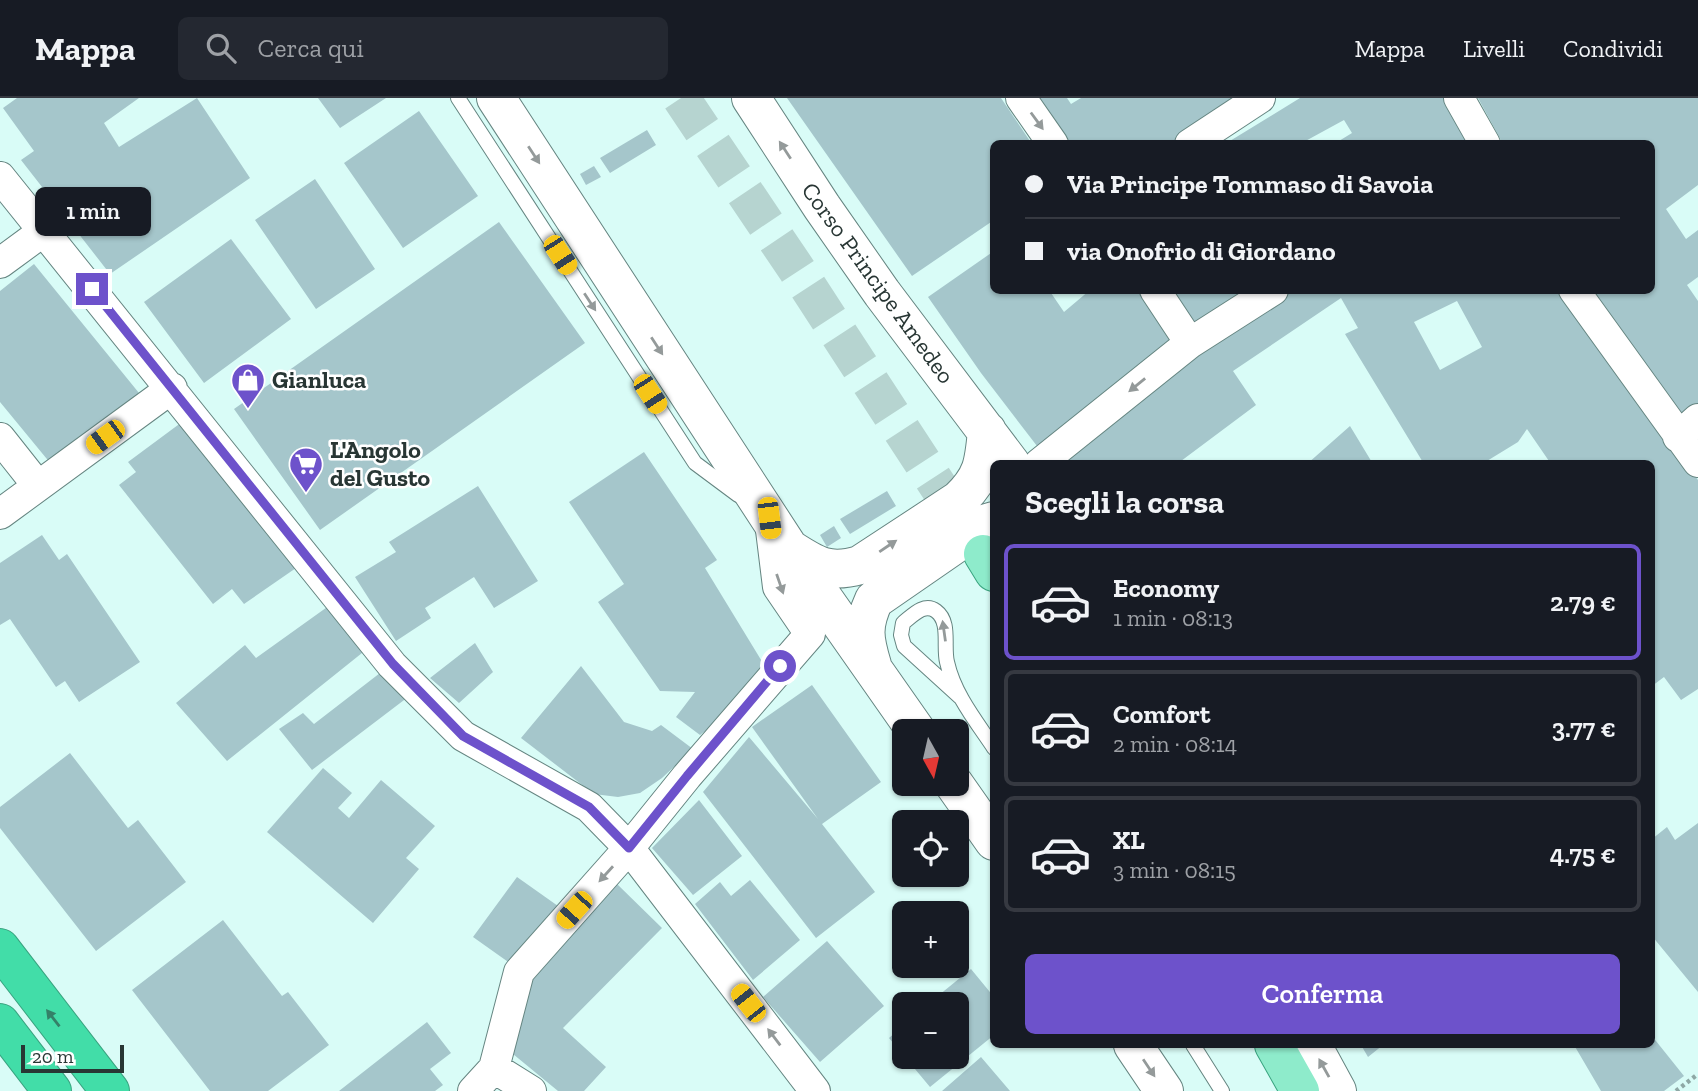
<!DOCTYPE html>
<html lang="it">
<meta charset="utf-8">
<style>
:root{--surface:#171b24;--page:#242831;--text:#f1f3f6;--muted:#9ea1a6;--line:#363941;--accent:#6d52cb}
body{margin:0;font-family:"Zilla Slab",serif;background:var(--page);color:var(--text);height:100vh;display:flex;flex-direction:column;font-size:26px;white-space:nowrap}
*{box-sizing:border-box;margin:0}
p{font-size:23px;color:var(--muted)}
.icon{flex:none;width:38px;height:38px;fill:none;stroke:currentColor;stroke-width:2;stroke-linecap:round;stroke-linejoin:round}
.map{position:relative;flex:1;overflow:hidden}
.sheet{position:absolute;left:990px;top:362px;width:665px;height:588px;display:flex;flex-direction:column;background:var(--surface);border-radius:10px;box-shadow:0 2px 5px #0004}
.sheet>*{flex:none}
.guide{position:absolute;left:990px;top:42px;width:665px;height:154px;border-radius:10px;box-shadow:0 2px 5px #0004;display:grid;align-content:center;height:154px;padding:0 35px;background:var(--surface)}
.needle{width:46px;rotate:172deg}
.buttons{position:absolute;left:892px;top:621px;display:grid;gap:14px}
.buttons a{display:grid;place-items:center;width:77px;height:77px;border-radius:10px;background:var(--surface);box-shadow:0 2px 5px #0004;font-size:35px}
.scale{position:absolute;left:21px;bottom:18px;width:103px;box-sizing:border-box;padding-left:7px;border:4px solid #283634;border-top:0;font-size:19px;line-height:24px;white-space:nowrap;color:#283634;-webkit-text-stroke:5px #fff;paint-order:stroke}
.end{position:absolute;width:32px;height:32px;margin:-16px;border:9px solid #6d52cb;background:#fff;box-shadow:0 0 0 4px #fff}
.from{border-radius:50%}
.bubble{position:absolute;height:49px;border-radius:10px;background:var(--surface);box-shadow:0 2px 5px #0004;font-size:23px;font-weight:600;line-height:49px;text-align:center}
.car{position:absolute;width:21px;height:42px;margin:-21px -10px;border-radius:9px;box-shadow:0 0 5px 2px #0007;background:linear-gradient(#f5c518 24%,#345 0 40%,#f5c518 0 76%,#345 0 86%,#f5c518 0)}
.guide b{display:flex;align-items:center;gap:24px;height:66px;font-size:26px}
.guide b+b{border-top:2px solid var(--line)}
.guide i{width:18px;height:18px;background:var(--text)}
ul{padding:0;list-style:none}
li{display:flex;align-items:center;gap:21px;height:116px;margin:0 14px 10px;padding:0 21px;border:4px solid var(--line);border-radius:10px}
li div{flex:1}
li b{display:block;font-size:26px}
li em{font-style:normal;font-weight:600}
li.selected{border-color:var(--accent)}
li>.icon{width:63px;height:63px;stroke-width:1.5}
h2{padding:0 35px;font-size:32px;line-height:84px}
.cta{display:flex;gap:14px;margin-top:auto;padding:14px 35px}
.cta a{flex:1;height:80px;border-radius:10px;background:var(--accent);color:#fff;font-size:28px;font-weight:600;line-height:80px;text-align:center}
header{display:flex;align-items:center;gap:42px;box-sizing:border-box;height:98px;padding:0 35px;background:var(--surface);border-bottom:2px solid var(--line)}
header strong{font-size:33px}
nav{display:flex;gap:38px;margin-inline-start:auto;font-size:24px}
.search{width:490px;height:63px;background:var(--page);display:flex;align-items:center;gap:18px;box-sizing:border-box;padding:0 24px;border-radius:10px;color:var(--muted);font-size:26px}
.map>svg:first-child{display:block}
</style>
<header>
<strong>Mappa</strong>
<div class="search"><svg class="icon" aria-label="search" viewBox="0 0 24 24"><circle cx="10" cy="10" r="6"/><path d="M15 15l6 6"/></svg>Cerca qui</div>
<nav><a>Mappa</a><a>Livelli</a><a>Condividi</a></nav>
</header>
<div class="map">
<svg width="1698" height="993" viewBox="0 0 1698 993">
<rect width="100%" height="100%" fill="#d9fcf7"/>
<path fill="#a5c6cb" fill-rule="evenodd" d="M 17,0 L 139,0 L 104,25 L 119,49 L 197,0 L 250,80 L 110,176 L 21,62 L 34,53 L 3,10 Z
M 318,0 L 386,0 L 340,30 Z
M 787,0 L 1001,0 L 1032,46 L 994,46 L 994,122 L 912,178 Z
M 1037,0 L 1067,0 L 1071,6 L 1081,0 L 1251,0 L 1179,46 L 1066,46 Z
M 1300,0 L 1443,0 L 1470,46 L 1334,46 L 1352,35 L 1344,22 L 1300,46 L 1225,46 Z
M 1478,0 L 1698,0 L 1698,87 L 1666,111 L 1686,141 L 1698,132 L 1698,179 L 1687,187 L 1698,203 L 1698,313 L 1683,327 L 1592,192 L 1652,192 L 1652,46 L 1503,46 Z
M 419,13 L 478,98 L 403,150 L 344,65 Z
M 647,32 L 656,47 L 610,75 L 600,60 Z
M 594,68 L 601,79 L 586,87 L 580,76 Z
M 315,81 L 375,171 L 316,211 L 255,122 Z
M 499,124 L 585,245 L 320,432 L 234,311 Z
M 231,141 L 291,221 L 204,285 L 144,204 Z
M 994,153 L 994,192 L 1049,192 L 1064,214 L 1090,192 L 1151,192 L 1185,237 L 1037,348 L 981,275 L 928,199 Z
M 34,166 L 139,295 L 51,366 L 0,304 L 0,193 Z
M 1166,192 L 1263,192 L 1195,235 Z
M 1281,192 L 1560,192 L 1576,218 L 1698,382 L 1698,591 L 1681,602 L 1664,579 L 1652,588 L 1652,366 L 1551,366 L 1527,331 L 1518,344 L 1482,366 L 1424,366 L 1345,236 L 1358,230 L 1341,200 L 1233,273 L 1256,307 L 1177,366 L 1055,366 ZM 1457,203 L 1482,249 L 1440,272 L 1414,224 Z
M 182,324 L 296,470 L 244,506 L 232,491 L 213,506 L 119,387 L 136,374 L 128,364 Z
M 1350,328 L 1373,366 L 1307,366 Z
M 644,354 L 717,462 L 705,470 L 766,570 L 738,595 L 723,619 L 700,637 L 676,619 L 695,594 L 660,593 L 598,504 L 624,486 L 569,404 Z
M 478,388 L 538,483 L 494,510 L 474,479 L 425,510 L 431,520 L 396,543 L 355,479 L 396,454 L 389,444 Z
M 887,393 L 896,408 L 850,436 L 840,421 Z
M 834,428 L 841,440 L 827,449 L 820,437 Z
M 42,437 L 59,462 L 67,456 L 140,564 L 79,604 L 65,583 L 56,589 L 10,521 L 0,527 L 0,465 Z
M 330,507 L 367,551 L 227,663 L 176,605 L 245,547 L 256,560 Z
M 475,545 L 493,574 L 459,605 L 430,580 Z
M 581,568 L 624,624 L 652,633 L 661,627 L 693,651 L 662,680 L 640,695 L 618,699 L 594,696 L 521,640 Z
M 380,575 L 412,596 L 312,672 L 279,631 L 303,615 L 314,626 Z
M 812,587 L 881,684 L 822,726 L 875,794 L 816,840 L 703,694 L 749,639 L 818,721 L 752,629 Z
M 70,655 L 128,730 L 138,722 L 186,784 L 96,853 L 0,730 L 0,709 Z
M 323,670 L 352,695 L 338,710 L 349,720 L 381,682 L 435,728 L 406,760 L 419,771 L 373,825 L 267,734 Z
M 699,702 L 742,758 L 693,797 L 652,750 Z
M 1698,725 L 1698,894 L 1652,838 L 1652,741 L 1667,729 L 1675,742 Z
M 517,779 L 558,808 L 514,868 L 473,839 Z
M 750,782 L 800,842 L 753,882 L 695,806 L 720,784 L 731,798 Z
M 616,785 L 662,830 L 563,930 L 606,969 L 584,993 L 558,993 L 513,956 L 530,873 Z
M 223,822 L 282,898 L 288,894 L 329,947 L 268,993 L 210,993 L 132,892 Z
M 827,843 L 884,908 L 820,964 L 763,899 Z
M 971,871 L 994,899 L 994,937 L 930,989 L 905,959 L 957,959 L 957,906 L 928,906 Z
M 427,924 L 451,955 L 430,971 L 443,987 L 435,993 L 339,993 Z
M 905,926 L 905,959 L 889,940 Z
M 1652,938 L 1684,978 L 1664,993 L 1601,993 L 1574,947 L 1652,947 Z
M 1361,947 L 1383,947 L 1368,959 Z
M 981,959 L 1010,993 L 942,993 Z"/>
<g fill="none" stroke-linecap="round" stroke-linejoin="round">
<path stroke="#b6d4d0" stroke-width="38" stroke-dasharray="38 19" stroke-linecap="butt" d="M 681,0 L 797,172 L 968,434"/>
<g stroke="#658581" stroke-width="16">
<path id="lane" d="M 458,0 L 695,365 L 738,397
M 960,599 L 904,548 L 901,537 L 903,525 C 912,518 924,504 936,513 C 951,524 943,548 947,564 C 954,596 976,623 994,650
M 1193,947 L 1222,993"/>
</g>
<g stroke="#658581" stroke-width="32">
<path id="street" d="M 1021,0 L 1053,46
M 1459,0 L 1485,46
M 1190,46 L 1260,0
M 0,79 L 392,567 L 463,638 L 589,709 L 629,750 L 815,993
M 0,165 L 45,132
M 1155,192 L 1190,245
M 1574,192 L 1698,364
M 1678,339 L 1698,321
M 0,340 L 38,388
M 1039,366 L 1190,245 L 1273,192
M 0,416 L 172,290
M 494,970 L 531,993
M 473,993 L 494,970 L 519,874 L 629,750 L 687,678 L 810,536 L 778,489 L 770,424"/>
</g>
<g stroke="#658581" stroke-width="40">
<path id="secondary" d="M 496,0 L 800,467 L 917,634
M 751,0 L 822,109 L 882,195 L 1011,366
M 790,451 C 816,468 829,476 860,467 L 959,402 C 983,379 984,365 987,333
M 872,567 C 864,540 862,528 874,502 L 984,426 L 994,423
M 954,686 L 994,743
M 1133,947 L 1164,993
M 1312,947 L 1337,993"/>
</g>
<g stroke="#39a37f" stroke-width="40">
<path id="primary" d="M 983,456 L 994,474
M 1274,947 L 1300,993"/>
</g>
<g stroke="#39a37f" stroke-width="40">
<path id="highway" d="M 0,850 L 110,993
M 0,925 L 52,993"/>
</g>
<path stroke="#8ea8a5" stroke-width="4.5" stroke-dasharray="3.5 3.5" stroke-linecap="butt" d="M 1676,993 L 1698,976"/>
<use href="#lane" stroke="#fff" stroke-width="14"/>
<use href="#street" stroke="#fff" stroke-width="30"/>
<use href="#secondary" stroke="#fff" stroke-width="38"/>
<use href="#primary" stroke="#8eebcb" stroke-width="38"/>
<use href="#highway" stroke="#42dda8" stroke-width="38"/>
</g>
<defs><path id="oneway-solid" d="M-6-.8H1V-3.2L6.5 0L1 3.2V.8H-6Z" transform="scale(1.75)"/></defs>
<g fill="#949a9a">
<use href="#oneway-solid" transform="translate(1037 23) rotate(54)"/>
<use href="#oneway-solid" transform="translate(785 52) rotate(-123)"/>
<use href="#oneway-solid" transform="translate(534 57) rotate(57)"/>
<use href="#oneway-solid" transform="translate(590 204) rotate(57)"/>
<use href="#oneway-solid" transform="translate(657 248) rotate(57)"/>
<use href="#oneway-solid" transform="translate(1137 287) rotate(141)"/>
<use href="#oneway-solid" transform="translate(888 448) rotate(-34)"/>
<use href="#oneway-solid" transform="translate(780 486) rotate(71)"/>
<use href="#oneway-solid" transform="translate(944 533) rotate(-98)"/>
<use href="#oneway-solid" transform="translate(606 776) rotate(132)"/>
<use href="#oneway-solid" transform="translate(774 939) rotate(-127)"/>
<use href="#oneway-solid" transform="translate(1149 970) rotate(56)"/>
<use href="#oneway-solid" transform="translate(1324 970) rotate(-119)"/>
</g>
<use fill="#348168" href="#oneway-solid" transform="translate(53 920) rotate(-128)"/>
<g fill="none" stroke-linecap="round" stroke-linejoin="round">
<path stroke="#6d52cb" stroke-width="9" d="M 92,191 L 393,566 L 463,638 L 589,709 L 629,750 L 687,678 L 780,568"/>
</g>
<defs>
<g id="shop-pin" transform="scale(1.75)"><path d="M0 17L-7.5 6A9.5 9.5 0 1 1 7.5 6Z" fill="#6d52cb" stroke="#fff"/><path d="M-5-2.5h2.3a2.7 3.5 0 0 1 5.4 0H5L5.5 6h-11ZM-1.5-2.5h3a1.5 2.3 0 0 0-3 0Z" fill="#fff"/></g>
<g id="supermarket-pin" transform="scale(1.75)"><path d="M0 17L-7.5 6A9.5 9.5 0 1 1 7.5 6Z" fill="#6d52cb" stroke="#fff"/><path d="M-6-5.5h2.5l.6 2H6L4.5 2H-2.5L-4.4-4H-6ZM-1.5 3.2a1.3 1.3 0 1 0 .1 0ZM3 3.2a1.3 1.3 0 1 0 .1 0Z" fill="#fff"/></g>
</defs>
<g fill-rule="evenodd">
<use href="#shop-pin" x="248" y="282"/>
<use href="#supermarket-pin" x="306" y="366"/>
</g>
<g text-anchor="middle" stroke-width="5" stroke-linejoin="round" paint-order="stroke">
<g font-size="24" fill="#283634" stroke="#fff">
<text transform="translate(878 185) rotate(54)" y="8">Corso Principe Amedeo</text>
</g>
<g font-size="24" font-weight="bold" fill="#283634" stroke="#fff" text-anchor="start">
<text x="272" y="290">Gianluca</text>
<text x="330" y="360">L'Angolo<tspan x="330" dy="28">del Gusto</tspan></text>
</g>
</g>
</svg>
<div class="buttons">
<a><svg class="needle" viewBox="-14 -14 28 28"><path d="M0-13l5 13h-10z" fill="#e53935"/><path d="M0 13l5-13h-10z" fill="#9ea1a6"/></svg></a>
<a><svg class="icon" aria-label="locate" viewBox="0 0 24 24"><circle cx="12" cy="12" r="6"/><path d="M12 2v4M12 18v4M2 12h4M18 12h4"/></svg></a>
<a>+</a>
<a>−</a>
</div>
<div class="scale">20 m</div>
<i class="end from" style="left:780px;top:568px"></i>
<i class="end" style="left:92px;top:191px"></i>
<div class="bubble" style="left:35px;top:89px;width:116px">1 min</div>
<i class="car" style="left:560px;top:157px;rotate:147deg"></i>
<i class="car" style="left:650px;top:296px;rotate:147deg"></i>
<i class="car" style="left:105px;top:339px;rotate:234deg"></i>
<i class="car" style="left:769px;top:420px;rotate:173deg"></i>
<i class="car" style="left:574px;top:812px;rotate:222deg"></i>
<i class="car" style="left:748px;top:905px;rotate:322deg"></i>
<div class="guide">
<b><i class="from"></i>Via Principe Tommaso di Savoia</b>
<b><i></i>via Onofrio di Giordano</b>
</div>
<section class="sheet">
<h2>Scegli la corsa</h2>
<ul>
<li class="selected"><svg class="icon" aria-label="car" viewBox="0 0 24 24"><path d="M5 17H2v-5l4-1 3-4h7l3 4 3 1v5h-3M9 17h6M6 11h13"/><circle cx="7" cy="17" r="2"/><circle cx="17" cy="17" r="2"/></svg><div><b>Economy</b><p>1 min · 08:13</p></div><em>2.79 €</em></li>
<li><svg class="icon" aria-label="car" viewBox="0 0 24 24"><path d="M5 17H2v-5l4-1 3-4h7l3 4 3 1v5h-3M9 17h6M6 11h13"/><circle cx="7" cy="17" r="2"/><circle cx="17" cy="17" r="2"/></svg><div><b>Comfort</b><p>2 min · 08:14</p></div><em>3.77 €</em></li>
<li><svg class="icon" aria-label="car" viewBox="0 0 24 24"><path d="M5 17H2v-5l4-1 3-4h7l3 4 3 1v5h-3M9 17h6M6 11h13"/><circle cx="7" cy="17" r="2"/><circle cx="17" cy="17" r="2"/></svg><div><b>XL</b><p>3 min · 08:15</p></div><em>4.75 €</em></li>
</ul>
<div class="cta"><a>Conferma</a></div>
</section>
</div>
